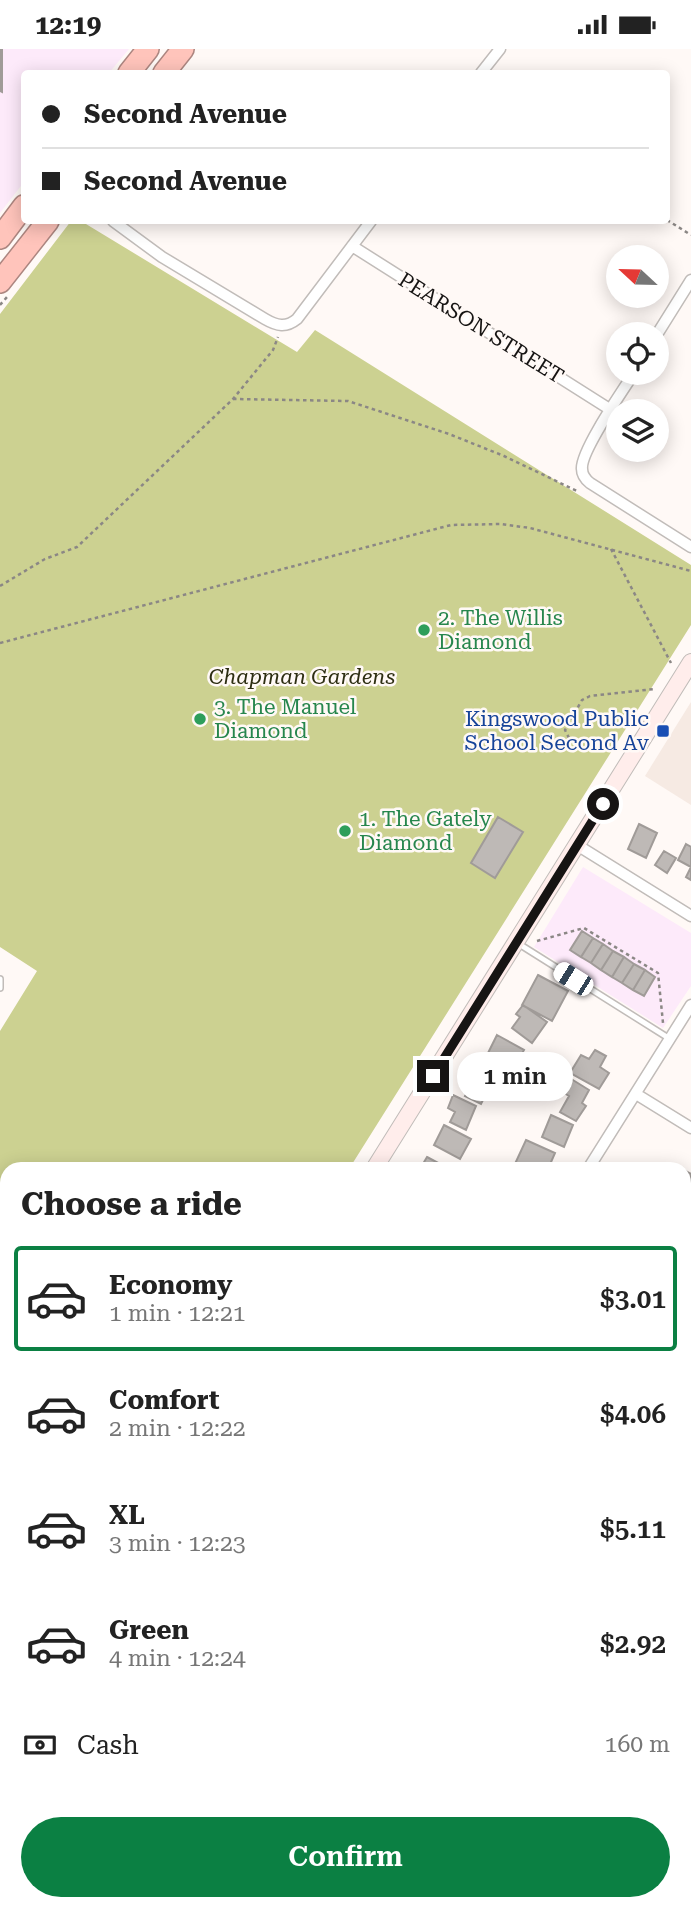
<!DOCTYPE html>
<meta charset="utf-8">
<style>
:root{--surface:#fff;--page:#f2f2f2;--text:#222;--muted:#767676;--line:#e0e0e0;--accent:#0b8043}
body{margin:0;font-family:"Roboto Serif",serif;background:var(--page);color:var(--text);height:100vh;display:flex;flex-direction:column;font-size:26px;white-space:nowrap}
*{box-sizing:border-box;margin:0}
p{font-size:23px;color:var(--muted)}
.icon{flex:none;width:38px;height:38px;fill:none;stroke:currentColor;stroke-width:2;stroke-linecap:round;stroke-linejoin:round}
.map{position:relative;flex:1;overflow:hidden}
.side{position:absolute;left:0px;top:1113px;width:691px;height:749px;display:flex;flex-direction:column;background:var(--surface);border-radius:21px 21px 0 0;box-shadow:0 4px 18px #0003}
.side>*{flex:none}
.banner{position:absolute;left:21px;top:21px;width:649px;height:154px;border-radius:7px;box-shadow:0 4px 18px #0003;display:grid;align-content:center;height:154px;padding:0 21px;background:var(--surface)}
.needle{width:46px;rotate:292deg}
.controls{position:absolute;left:606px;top:196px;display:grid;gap:14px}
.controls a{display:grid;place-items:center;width:63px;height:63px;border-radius:50%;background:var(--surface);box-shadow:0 4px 18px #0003;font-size:35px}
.end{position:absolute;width:32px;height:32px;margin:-16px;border:9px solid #161413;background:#fff;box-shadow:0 0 0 4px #fff}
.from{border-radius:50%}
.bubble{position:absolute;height:49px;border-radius:24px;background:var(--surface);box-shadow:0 4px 18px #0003;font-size:23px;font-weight:600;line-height:49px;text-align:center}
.car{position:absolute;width:21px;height:42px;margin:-21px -10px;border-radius:9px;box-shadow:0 0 5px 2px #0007;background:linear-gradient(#fff 24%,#345 0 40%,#fff 0 76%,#345 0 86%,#fff 0)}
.banner b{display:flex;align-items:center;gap:24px;height:66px;font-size:26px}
.banner b+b{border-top:2px solid var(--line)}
.banner i{width:18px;height:18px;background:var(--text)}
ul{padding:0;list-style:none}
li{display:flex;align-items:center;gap:21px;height:105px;margin:0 14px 10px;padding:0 7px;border:4px solid transparent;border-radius:7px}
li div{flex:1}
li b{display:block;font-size:26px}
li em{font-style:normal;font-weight:600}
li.selected{border-color:var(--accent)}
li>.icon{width:63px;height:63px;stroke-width:1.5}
h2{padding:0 21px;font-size:32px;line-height:84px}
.pay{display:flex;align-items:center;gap:18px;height:77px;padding:0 21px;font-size:26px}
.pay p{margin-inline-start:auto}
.primary-button{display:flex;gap:14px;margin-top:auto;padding:14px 21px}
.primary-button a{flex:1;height:80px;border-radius:42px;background:var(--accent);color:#fff;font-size:28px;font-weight:600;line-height:80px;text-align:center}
.status{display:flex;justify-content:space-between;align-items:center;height:49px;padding:0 35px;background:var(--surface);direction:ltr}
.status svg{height:19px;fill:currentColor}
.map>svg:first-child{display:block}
</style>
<div class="status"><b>12:19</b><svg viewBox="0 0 49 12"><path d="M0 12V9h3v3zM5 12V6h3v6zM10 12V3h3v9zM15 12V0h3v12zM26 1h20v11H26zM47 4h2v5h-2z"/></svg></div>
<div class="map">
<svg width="691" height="1862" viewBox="0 0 691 1862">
<rect width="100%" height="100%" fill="#fff9f6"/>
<path fill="#fdeafa" d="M 0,0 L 129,0 L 109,24 L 24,24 L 24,133 L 0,164 Z
M 583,818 L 691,884 L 691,937 L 663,979 L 534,898 Z"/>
<path fill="#f6eae3" d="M 691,653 L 691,756 L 645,727 Z"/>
<path fill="#ccd191" d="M 71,172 L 81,172 L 297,303 L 315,281 L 691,516 L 691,576 L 349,1120 L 7,1120 L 7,1477 L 0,1472 L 0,982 L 37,922 L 0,898 L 0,265 Z"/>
<path fill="#beb9b6" stroke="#a09b98" stroke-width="2" d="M 0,0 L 2,0 L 2,43 L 0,42 Z
M 498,768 L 523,783 L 495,829 L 471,814 Z
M 639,775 L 657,784 L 646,809 L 628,800 Z
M 686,795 L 691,798 L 691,831 L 686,828 L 691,818 L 678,811 Z
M 664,802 L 676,809 L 667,824 L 655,816 Z
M 582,882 L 593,889 L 581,908 L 570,901 Z
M 593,889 L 603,895 L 591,914 L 581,908 Z
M 603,895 L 613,902 L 601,921 L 591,914 Z
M 613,902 L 624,908 L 612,928 L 601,921 Z
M 624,908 L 634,915 L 622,934 L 612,928 Z
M 634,915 L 645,921 L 633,941 L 622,934 Z
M 645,921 L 655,928 L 644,947 L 633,941 Z
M 538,926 L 568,942 L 552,972 L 522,956 Z
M 523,956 L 547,973 L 532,994 L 512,979 L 520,968 L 516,965 Z
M 497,986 L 524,1001 L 513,1020 L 529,1028 L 523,1041 L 498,1027 L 504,1015 L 487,1006 Z
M 595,1001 L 606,1007 L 600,1018 L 609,1024 L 599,1040 L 570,1024 L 581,1006 L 589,1010 Z
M 480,1019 L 495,1027 L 481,1055 L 465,1047 Z
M 560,1023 L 589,1041 L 582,1054 L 586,1057 L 576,1072 L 560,1063 L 569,1047 L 551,1036 Z
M 453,1046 L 476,1057 L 466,1081 L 450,1073 L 455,1063 L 448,1059 Z
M 551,1066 L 573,1076 L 564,1098 L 542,1088 Z
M 444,1076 L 471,1090 L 460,1110 L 434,1096 Z
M 526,1091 L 555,1104 L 548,1120 L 521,1120 L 514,1117 Z
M 427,1108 L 442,1116 L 440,1120 L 420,1120 Z
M 684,1121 L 691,1125 L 691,1161 L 684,1157 Z
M 691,1243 L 691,1280 L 684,1276 L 684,1254 Z
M 688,1318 L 691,1320 L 691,1344 L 684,1340 L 684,1324 Z
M 691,1431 L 691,1457 L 684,1453 L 684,1441 Z
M 0,1539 L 7,1544 L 7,1579 L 0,1574 Z
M 6,1595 L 7,1596 L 7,1638 L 0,1633 L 2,1621 L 0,1620 L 0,1604 Z
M 7,1850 L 7,1855 L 18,1855 L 26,1861 L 0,1862 Z"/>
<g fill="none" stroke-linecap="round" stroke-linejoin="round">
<g stroke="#c1bcb9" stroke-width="8">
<path id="lane" d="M 519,895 L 670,990
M 0,930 L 0,939
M 684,1236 L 691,1225
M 684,1344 L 691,1348"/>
</g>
<g stroke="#c1bcb9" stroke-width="13">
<path id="street" d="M 481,24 L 500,0
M 113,172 L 162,208 L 265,270 C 277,277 286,279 297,270 L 371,172
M 352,197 L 611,361
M 656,287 L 691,231
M 634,324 C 623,341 580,403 582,420 C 582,426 585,430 590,434 L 691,498
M 577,796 L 691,867
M 636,1045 L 691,1079
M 588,1120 L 691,956
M 684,1492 L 691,1496
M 0,1499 L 7,1503
M 684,1715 L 691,1720
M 562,1855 L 572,1862
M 409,1862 L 414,1855
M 584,1862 L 588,1855"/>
</g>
<g stroke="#c1bcb9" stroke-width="18">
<path id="secondary" d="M 374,1120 L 691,613
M 0,1719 L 7,1707
M 0,1797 L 7,1802
M 91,1855 L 102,1862"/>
</g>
<g stroke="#ad8680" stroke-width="24">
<path id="highway" d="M 129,24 L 148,0
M 164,24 L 183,0
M 0,189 L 24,157
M 0,233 L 48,172"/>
</g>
<path stroke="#8b8785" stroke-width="2.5" stroke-dasharray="3.5 3.5" stroke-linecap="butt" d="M 667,171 L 691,186
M 0,256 L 7,248
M 233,350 L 348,352 L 449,385 L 504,407 L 577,442
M 611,500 L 671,614
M 0,537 L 45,510 L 77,498 L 233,350 L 273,301 L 278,288
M 0,594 L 451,476 L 501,475 L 530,479 L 691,522
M 569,689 L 565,681 L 582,651 L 590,647 L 655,640
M 537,892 L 584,879 L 658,924 L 663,974"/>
<use href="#lane" stroke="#fff" stroke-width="5"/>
<use href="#street" stroke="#fff" stroke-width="10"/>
<use href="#secondary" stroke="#ffedeb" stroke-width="16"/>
<use href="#highway" stroke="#ffc4bb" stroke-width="21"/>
</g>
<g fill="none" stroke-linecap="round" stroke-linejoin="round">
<path stroke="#161413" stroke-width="9" d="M 433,1027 L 603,755"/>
</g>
<g fill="#2e9e5b" stroke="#fff9f6" stroke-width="2.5">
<circle cx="424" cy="581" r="7"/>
<circle cx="200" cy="670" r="7"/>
<circle cx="345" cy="782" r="7"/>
</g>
<rect fill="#1a4fb4" stroke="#fff9f6" stroke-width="2.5" x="656" y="675" width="14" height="14" rx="3.5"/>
<g text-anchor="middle" stroke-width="5" stroke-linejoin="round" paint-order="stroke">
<g font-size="21" fill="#161413" stroke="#fff9f6">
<text transform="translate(481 279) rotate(32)" y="7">PEARSON STREET</text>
</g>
<g font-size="21" fill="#27864d" stroke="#fff9f6" text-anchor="start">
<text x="438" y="576">2. The Willis<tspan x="438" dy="24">Diamond</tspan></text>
<text x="214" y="665">3. The Manuel<tspan x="214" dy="24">Diamond</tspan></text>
<text x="359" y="777">1. The Gately<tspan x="359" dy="24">Diamond</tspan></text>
</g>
<g font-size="21" font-style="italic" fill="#2d2e12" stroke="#fff9f6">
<text x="302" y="635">Chapman Gardens</text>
</g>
<g font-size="21" fill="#164399" stroke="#fff9f6" text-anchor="end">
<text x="649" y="677">Kingswood Public<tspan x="649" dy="24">School Second Av</tspan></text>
</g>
</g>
</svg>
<div class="controls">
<a><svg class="needle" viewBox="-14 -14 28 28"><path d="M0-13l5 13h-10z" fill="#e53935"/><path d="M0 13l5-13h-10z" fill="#767676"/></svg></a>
<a><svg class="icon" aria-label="locate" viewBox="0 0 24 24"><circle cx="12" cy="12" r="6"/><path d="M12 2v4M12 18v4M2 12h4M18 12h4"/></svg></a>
<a><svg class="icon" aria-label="layers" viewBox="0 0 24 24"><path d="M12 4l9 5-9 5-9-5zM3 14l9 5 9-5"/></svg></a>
</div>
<i class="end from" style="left:603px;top:755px"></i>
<i class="end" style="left:433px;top:1027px"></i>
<div class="bubble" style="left:457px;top:1003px;width:116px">1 min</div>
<i class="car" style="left:573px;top:930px;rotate:302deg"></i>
<div class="banner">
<b><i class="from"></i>Second Avenue</b>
<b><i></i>Second Avenue</b>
</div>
<section class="side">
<h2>Choose a ride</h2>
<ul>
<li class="selected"><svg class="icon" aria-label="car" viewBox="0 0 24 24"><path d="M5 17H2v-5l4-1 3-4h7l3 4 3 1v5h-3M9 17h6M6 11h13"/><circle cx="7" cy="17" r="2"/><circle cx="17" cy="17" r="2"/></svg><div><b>Economy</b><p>1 min · 12:21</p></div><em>$3.01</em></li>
<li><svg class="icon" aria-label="car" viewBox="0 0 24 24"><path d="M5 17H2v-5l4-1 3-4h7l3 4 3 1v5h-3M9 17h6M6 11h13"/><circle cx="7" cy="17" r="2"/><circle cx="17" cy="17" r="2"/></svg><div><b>Comfort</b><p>2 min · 12:22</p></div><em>$4.06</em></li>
<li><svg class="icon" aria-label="car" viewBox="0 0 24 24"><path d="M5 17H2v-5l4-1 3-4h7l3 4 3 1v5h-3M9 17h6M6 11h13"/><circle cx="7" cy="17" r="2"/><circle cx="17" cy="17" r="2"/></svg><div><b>XL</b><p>3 min · 12:23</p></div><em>$5.11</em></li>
<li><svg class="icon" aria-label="car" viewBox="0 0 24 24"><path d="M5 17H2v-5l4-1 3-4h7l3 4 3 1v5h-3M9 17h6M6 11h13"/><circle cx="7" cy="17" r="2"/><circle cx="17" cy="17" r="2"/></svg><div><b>Green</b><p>4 min · 12:24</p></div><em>$2.92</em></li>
</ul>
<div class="pay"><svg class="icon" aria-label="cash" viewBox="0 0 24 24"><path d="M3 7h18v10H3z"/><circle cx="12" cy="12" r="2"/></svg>Cash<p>160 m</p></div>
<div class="primary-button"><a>Confirm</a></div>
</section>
</div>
